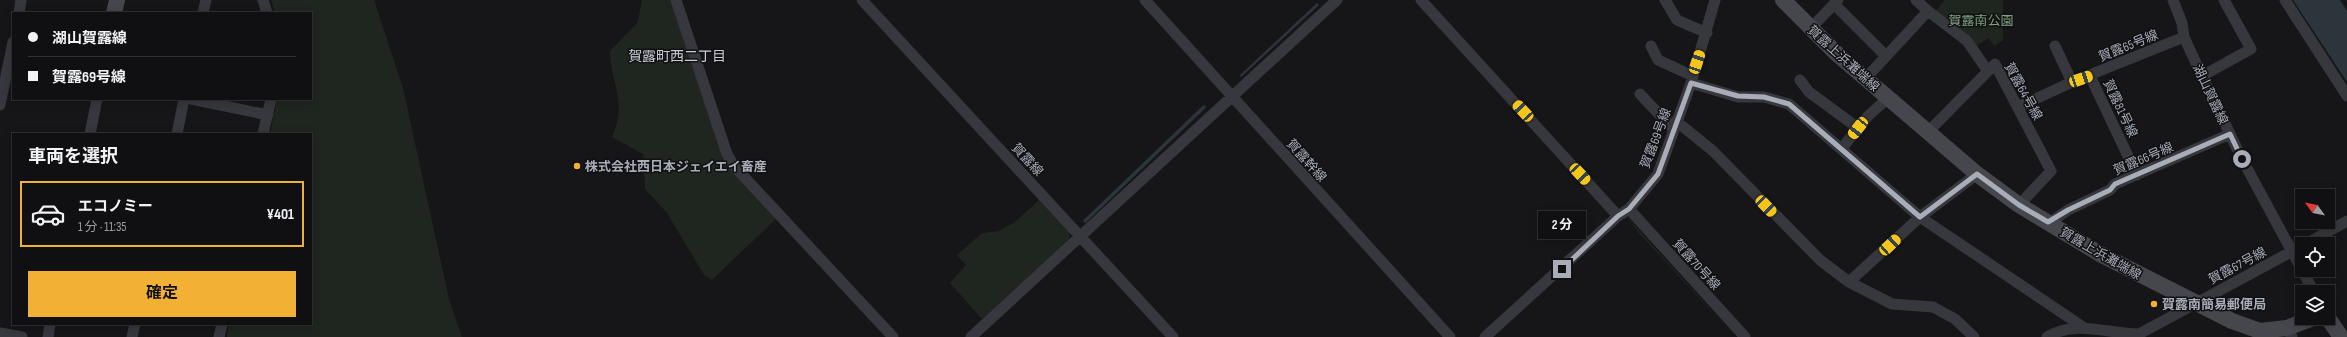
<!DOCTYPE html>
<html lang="ja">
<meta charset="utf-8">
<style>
:root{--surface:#101012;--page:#19191b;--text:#f1f3f6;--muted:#9c9d9f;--line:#303032;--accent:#f2b134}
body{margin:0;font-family:"Sofia Sans Condensed","Noto Sans JP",sans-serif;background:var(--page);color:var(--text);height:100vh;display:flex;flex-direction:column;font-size:15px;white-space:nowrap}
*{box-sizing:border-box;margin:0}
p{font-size:13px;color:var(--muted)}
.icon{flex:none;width:22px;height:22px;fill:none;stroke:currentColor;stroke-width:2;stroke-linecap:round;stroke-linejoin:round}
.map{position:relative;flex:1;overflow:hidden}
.drawer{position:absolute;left:12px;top:133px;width:300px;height:192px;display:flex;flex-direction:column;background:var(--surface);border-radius:0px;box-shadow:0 2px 10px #0003,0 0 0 1px var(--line)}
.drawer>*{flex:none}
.banner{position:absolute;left:12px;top:12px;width:300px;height:88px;border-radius:0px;box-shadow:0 2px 10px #0003,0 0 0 1px var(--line);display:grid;align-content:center;height:88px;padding:0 16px;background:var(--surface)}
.needle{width:26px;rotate:303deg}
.tools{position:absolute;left:2295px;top:189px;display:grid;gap:8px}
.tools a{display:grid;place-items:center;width:40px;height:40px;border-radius:0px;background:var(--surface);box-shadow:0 2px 10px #0003,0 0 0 1px var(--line);font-size:20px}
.end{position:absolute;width:18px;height:18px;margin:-9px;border:5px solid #a8adb8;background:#111;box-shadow:0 0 0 2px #111}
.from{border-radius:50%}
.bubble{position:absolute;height:28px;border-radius:0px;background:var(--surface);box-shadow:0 2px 10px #0003,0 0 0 1px var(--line);font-size:13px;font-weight:700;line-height:28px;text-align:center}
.car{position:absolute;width:12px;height:24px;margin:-12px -6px;border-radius:5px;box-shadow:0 0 3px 1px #0007;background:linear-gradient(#f5c518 24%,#345 0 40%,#f5c518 0 76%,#345 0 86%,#f5c518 0)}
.banner b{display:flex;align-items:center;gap:14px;height:38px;font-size:15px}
.banner b+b{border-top:1px solid var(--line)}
.banner i{width:10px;height:10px;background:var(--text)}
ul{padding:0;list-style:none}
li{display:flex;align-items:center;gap:12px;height:66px;margin:0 8px 6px;padding:0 8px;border:2px solid var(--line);border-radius:0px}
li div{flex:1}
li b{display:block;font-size:15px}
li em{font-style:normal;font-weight:700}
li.on{border-color:var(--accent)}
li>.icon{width:36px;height:36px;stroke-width:1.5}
h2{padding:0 16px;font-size:18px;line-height:48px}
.primary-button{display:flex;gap:8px;margin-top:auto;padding:8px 16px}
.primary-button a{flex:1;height:46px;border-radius:0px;background:var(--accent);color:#111;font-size:16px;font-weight:700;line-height:46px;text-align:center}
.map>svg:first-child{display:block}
</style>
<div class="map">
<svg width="2347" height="337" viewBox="0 0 2347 337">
<rect width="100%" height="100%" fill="#161618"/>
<path fill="#1e261f" d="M 271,0 L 374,0 L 403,88 L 449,299 L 462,337 L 227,337 L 229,324 L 311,324 L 311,134 L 270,134 L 277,99 L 311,99 L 311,13 L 275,13 Z
M 642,0 L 674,0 L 722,148 L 779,216 L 712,280 L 704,275 L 667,213 L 645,189 L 643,154 L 612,137 C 628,101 611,86 610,51 L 638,22 Z
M 1945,0 L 2003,0 L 2003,40 L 1994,46 L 1989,38 L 1976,46 L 1959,29 L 1962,26 L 1957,21 L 1953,23 L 1935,12 Z
M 1039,200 L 1069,232 L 1070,239 L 982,319 L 950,283 L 966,265 L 957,255 L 982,233 L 999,231 L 1015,222 Z
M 1626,216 L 1735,337 L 1639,233 Z"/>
<path fill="#2c353c" d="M 2293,0 L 2340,0 L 2347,11 L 2347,82 Z
M 1317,3 L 1319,5 L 1241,77 L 1240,75 Z"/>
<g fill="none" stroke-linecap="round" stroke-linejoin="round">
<path stroke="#2c353c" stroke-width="3.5" d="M 1085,221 L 1204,107"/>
<path stroke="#37383d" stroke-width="11" d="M 263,0 L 267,13
M 676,0 L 727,154 L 734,166 L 893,337
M 862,0 L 1173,337
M 1145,0 L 1450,337
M 1421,0 L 1618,216
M 1665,0 L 1677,20 L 1707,33
M 2173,0 L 2182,23 L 2184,37 L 2202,76 L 2242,159 L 2302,270
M 2285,0 L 2347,96
M 1834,4 L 1886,56
M 1928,11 L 1967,41 L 1987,70
M 19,13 L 21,0
M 203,13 L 206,0
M 1811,28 L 1838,0
M 1651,46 L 1658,60 L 1693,76
M 2055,46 L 2072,82
M 2090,76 L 2137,175
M 2202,76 L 2251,49 L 2224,0
M 1865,79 L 1928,11 L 1916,0
M 1800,80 L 1809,92 L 1858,128
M 1691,83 L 1738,97 L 1764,97 L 1789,104 L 1920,217 L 2083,327
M 1640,94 L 1673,129
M 191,99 L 268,115
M 0,105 L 13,42
M 2018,107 L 2072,82 L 2184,37
M 1676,121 L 1713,151 L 1820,260 L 1849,282 L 1920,217 L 1977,174
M 1928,132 L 1995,64 L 2051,171 L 2019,205
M 90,134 L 97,99
M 177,134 L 184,99
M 263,134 L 271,99
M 1842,148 L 1868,116 L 1888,98
M 1629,209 L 1745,337
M 2049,223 L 2068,210 L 2110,190 L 2115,184 L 2230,134
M 2306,244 L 2347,221
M 2302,270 L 2314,292
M 1849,282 L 1892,304 L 1933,307 L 1955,319 L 1974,337
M 2287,328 L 2292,337
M 0,333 L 22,337
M 48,337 L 50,324
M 132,337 L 135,324
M 219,337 L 222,324
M 971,337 L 1337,0
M 1485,337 L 1618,216 L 1629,209 L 1658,174 L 1691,83 L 1715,0
M 2047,337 C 2077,319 2107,334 2139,334 L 2302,246"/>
<path stroke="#45474d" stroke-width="16" d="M 1783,0 L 1837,54 L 1977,174 L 2019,205 L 2100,254 L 2232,321 L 2260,331 L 2287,328 L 2313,318
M 114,13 L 117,0
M 2328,318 L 2341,337"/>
</g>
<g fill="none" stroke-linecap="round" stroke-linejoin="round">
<path stroke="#a8adb8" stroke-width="5" d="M 1562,269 L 1618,216 L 1629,209 L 1658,174 L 1691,83 L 1738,96 L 1764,97 L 1789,104 L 1920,217 L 1977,174 L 2019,205 L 2048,222 L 2068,210 L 2110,190 L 2115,184 L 2230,134 L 2242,159"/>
</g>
<g fill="#f2b134" stroke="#111113" stroke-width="1.5">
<circle cx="577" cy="166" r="4"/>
<circle cx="2154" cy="304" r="4"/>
</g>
<g text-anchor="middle" stroke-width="3" stroke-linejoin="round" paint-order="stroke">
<g font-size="13" fill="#7fa381" stroke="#111113">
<text x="1981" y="25">賀露南公園</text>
</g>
<g font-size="13" fill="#a8adb8" stroke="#111113">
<text transform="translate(2128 45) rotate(-22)" y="5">賀露65号線</text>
<text transform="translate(1844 58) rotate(42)" y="5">賀露上浜灘端線</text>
<text transform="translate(2024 91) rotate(61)" y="5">賀露64号線</text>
<text transform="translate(2211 94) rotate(65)" y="5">湖山賀露線</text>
<text transform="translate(2121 108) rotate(65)" y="5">賀露81号線</text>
<text transform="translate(1655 138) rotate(-69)" y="5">賀露69号線</text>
<text transform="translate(2143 158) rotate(-23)" y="5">賀露66号線</text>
<text transform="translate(1028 159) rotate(47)" y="5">賀露線</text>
<text transform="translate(1307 160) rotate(48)" y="5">賀露幹線</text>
<text transform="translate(2101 253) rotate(30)" y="5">賀露上浜灘端線</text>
<text transform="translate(1697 264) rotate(48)" y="5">賀露70号線</text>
<text transform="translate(2237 265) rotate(-28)" y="5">賀露67号線</text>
</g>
<g font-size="13" font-weight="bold" fill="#a8adb8" stroke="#111113" text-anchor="start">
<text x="585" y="171">株式会社西日本ジェイエイ畜産</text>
<text x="2162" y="309">賀露南簡易郵便局</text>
</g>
<g font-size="14" fill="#c9ccd4" stroke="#111113">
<text x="677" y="61">賀露町西二丁目</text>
</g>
</g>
</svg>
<div class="tools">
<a><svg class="needle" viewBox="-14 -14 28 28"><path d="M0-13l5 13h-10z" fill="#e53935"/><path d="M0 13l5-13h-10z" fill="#9c9d9f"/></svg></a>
<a><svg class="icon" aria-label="locate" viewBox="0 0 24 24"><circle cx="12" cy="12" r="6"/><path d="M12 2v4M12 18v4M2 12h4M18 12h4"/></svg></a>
<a><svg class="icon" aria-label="layers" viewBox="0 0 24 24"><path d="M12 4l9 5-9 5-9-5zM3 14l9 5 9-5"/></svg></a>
</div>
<i class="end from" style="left:2242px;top:159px"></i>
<i class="end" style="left:1562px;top:269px"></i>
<div class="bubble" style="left:1538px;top:211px;width:48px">2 分</div>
<i class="car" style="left:1697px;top:62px;rotate:18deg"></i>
<i class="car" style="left:2081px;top:79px;rotate:71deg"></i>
<i class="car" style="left:1523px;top:111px;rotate:317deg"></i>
<i class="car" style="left:1858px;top:128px;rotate:218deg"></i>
<i class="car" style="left:1580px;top:174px;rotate:137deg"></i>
<i class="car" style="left:1766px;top:206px;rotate:136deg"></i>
<i class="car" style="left:1890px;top:245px;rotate:47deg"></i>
<div class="banner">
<b><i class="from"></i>湖山賀露線</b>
<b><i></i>賀露69号線</b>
</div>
<section class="drawer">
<h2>車両を選択</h2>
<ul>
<li class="on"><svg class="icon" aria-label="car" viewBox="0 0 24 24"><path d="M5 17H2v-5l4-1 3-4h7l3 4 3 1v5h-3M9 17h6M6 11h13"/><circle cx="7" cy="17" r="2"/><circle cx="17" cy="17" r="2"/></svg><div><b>エコノミー</b><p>1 分 · 11:35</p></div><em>¥401</em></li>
</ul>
<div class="primary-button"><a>確定</a></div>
</section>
</div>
